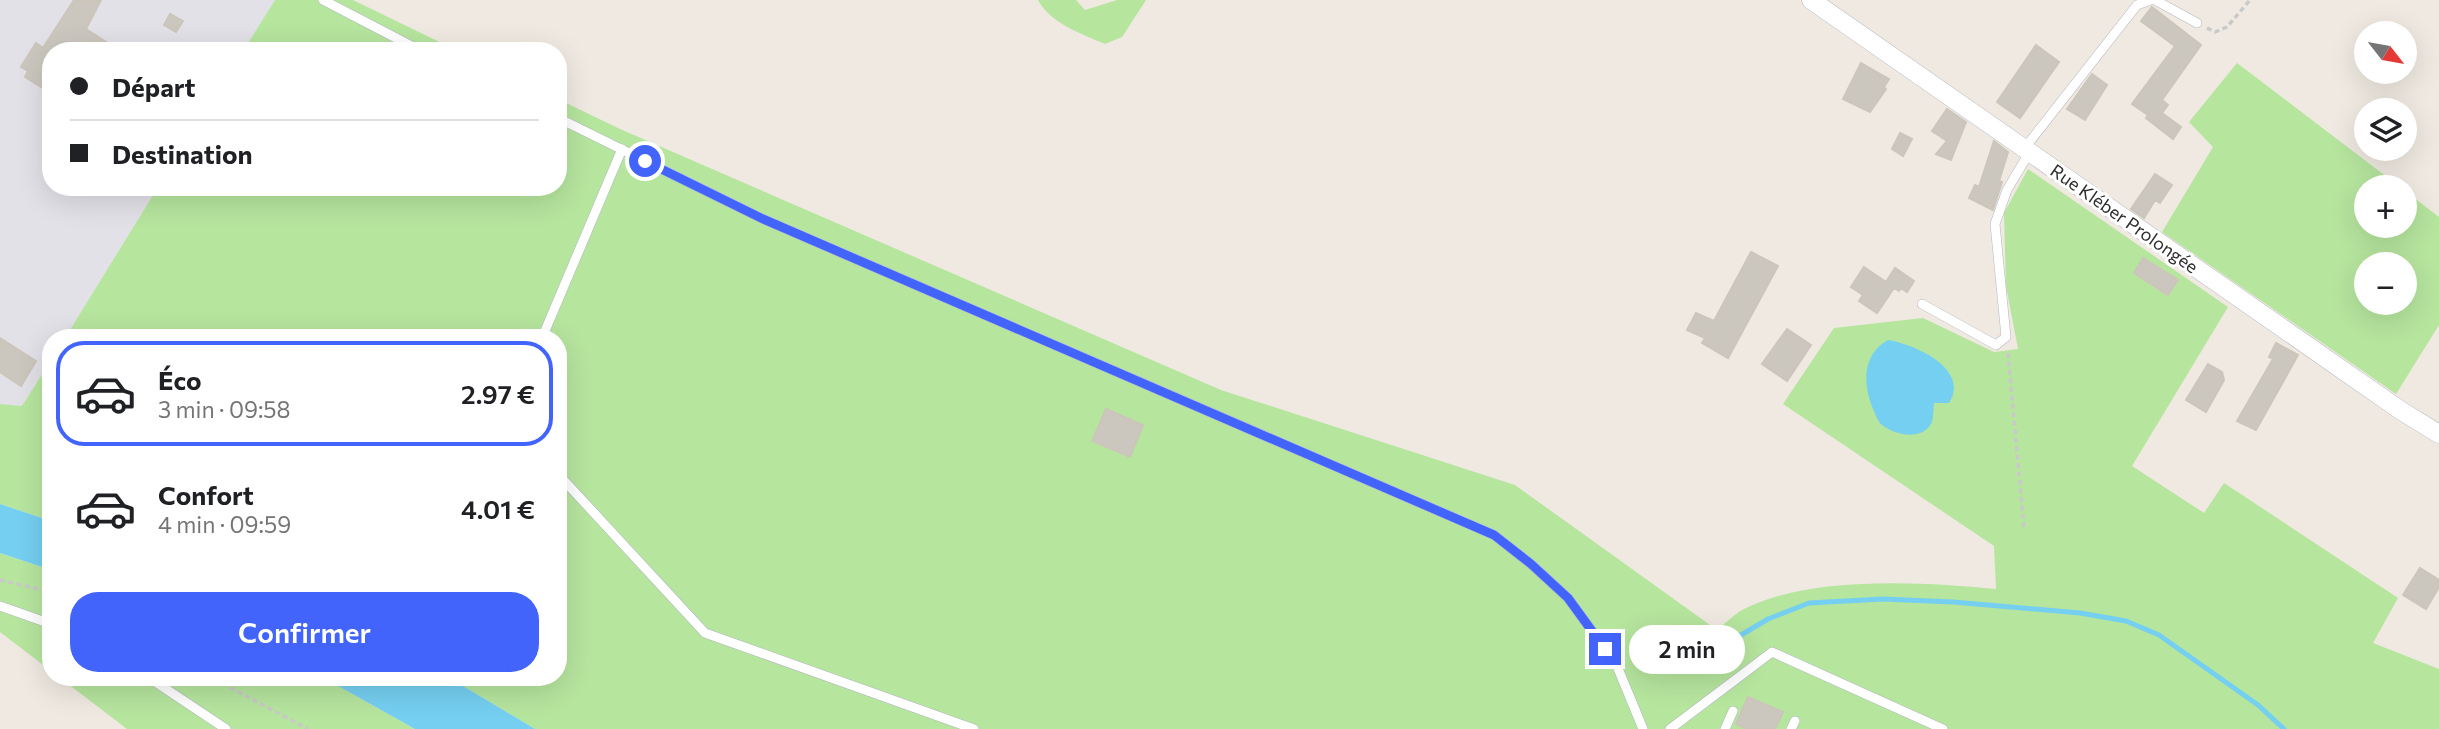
<!DOCTYPE html>
<html lang="fr">
<meta charset="utf-8">
<style>
:root{--surface:#fff;--page:#f6f6f6;--text:#202124;--muted:#757577;--line:#e0e0e0;--accent:#4264fb}
body{margin:0;font-family:Commissioner,sans-serif;background:var(--page);color:var(--text);height:100vh;display:flex;flex-direction:column;font-size:26px;white-space:nowrap}
*{box-sizing:border-box;margin:0}
p{font-size:23px;color:var(--muted)}
.icon{flex:none;width:38px;height:38px;fill:none;stroke:currentColor;stroke-width:2;stroke-linecap:round;stroke-linejoin:round}
.map{position:relative;flex:1;overflow:hidden}
.drawer{position:absolute;left:42px;top:329px;width:525px;height:357px;display:flex;flex-direction:column;background:var(--surface);border-radius:28px;box-shadow:0 7px 28px #0002}
.drawer>*{flex:none}
.top-card{position:absolute;left:42px;top:42px;width:525px;height:154px;border-radius:28px;box-shadow:0 7px 28px #0002;display:grid;align-content:center;height:154px;padding:0 28px;background:var(--surface)}
.needle{width:46px;rotate:121deg}
.tools{position:absolute;left:2354px;top:21px;display:grid;gap:14px}
.tools a{display:grid;place-items:center;width:63px;height:63px;border-radius:50%;background:var(--surface);box-shadow:0 7px 28px #0002;font-size:35px}
.end{position:absolute;width:32px;height:32px;margin:-16px;border:9px solid #4264fb;background:#fff;box-shadow:0 0 0 4px #fff}
.from{border-radius:50%}
.bubble{position:absolute;height:49px;border-radius:24px;background:var(--surface);box-shadow:0 7px 28px #0002;font-size:23px;font-weight:600;line-height:49px;text-align:center}
.top-card b{display:flex;align-items:center;gap:24px;height:66px;font-size:26px}
.top-card b+b{border-top:2px solid var(--line)}
.top-card i{width:18px;height:18px;background:var(--text)}
ul{padding:12px 0 0;list-style:none}
li{display:flex;align-items:center;gap:21px;height:105px;margin:0 14px 10px;padding:0 14px;border:4px solid transparent;border-radius:28px}
li div{flex:1}
li b{display:block;font-size:26px}
li em{font-style:normal;font-weight:600}
li.active{border-color:var(--accent)}
li>.icon{width:63px;height:63px;stroke-width:1.5}
.action{display:flex;gap:14px;margin-top:auto;padding:14px 28px}
.action a{flex:1;height:80px;border-radius:28px;background:var(--accent);color:#fff;font-size:28px;font-weight:600;line-height:80px;text-align:center}
.map>svg:first-child{display:block}
</style>
<div class="map">
<svg width="2439" height="729" viewBox="0 0 2439 729">
<rect width="100%" height="100%" fill="#efe9e1"/>
<path fill="#e3e1e8" d="M 0,0 L 275,0 L 243,51 L 51,51 L 51,187 L 158,187 L 65,338 L 51,338 L 51,360 L 22,407 L 0,404 Z"/>
<path fill="#b6e59e" fill-rule="evenodd" d="M 275,0 L 353,0 L 458,51 L 243,51 Z
M 1038,0 L 1076,0 L 1085,10 L 1117,0 L 1146,0 L 1122,37 L 1105,44 C 1082,34 1050,23 1038,0 Z
M 2237,63 L 2400,187 L 2366,187 L 2366,226 L 2404,226 L 2405,191 L 2439,217 L 2439,325 L 2396,394 L 2162,232 L 2213,147 L 2189,122 ZM 2366,264 L 2404,264 L 2404,303 L 2366,303 Z
M 558,99 L 620,129 L 1221,390 L 1515,485 L 1717,630 C 1725,624 1733,615 1742,610 C 1809,575 1922,582 1996,589 L 1994,546 L 1783,404 L 1834,328 L 1923,318 L 1994,352 L 2018,349 L 2006,286 L 2004,213 L 2028,169 L 2228,307 L 2132,466 L 2204,513 L 2224,483 L 2398,598 L 2373,643 L 2439,669 L 2439,729 L 535,729 L 448,677 L 558,677 L 558,338 L 65,338 L 158,187 L 558,187 Z
M 51,360 L 51,521 L 0,504 L 0,404 L 22,406 Z
M 0,553 L 51,570 L 51,671 L 0,632 Z
M 59,677 L 322,677 L 415,729 L 127,729 Z"/>
<path fill="#75cff0" d="M 1888,340 C 1914,344 1971,369 1949,403 L 1934,403 C 1933,409 1934,418 1931,424 C 1921,441 1895,435 1882,425 C 1878,422 1876,416 1874,411 C 1863,387 1861,355 1888,340 Z
M 0,504 L 51,521 L 51,570 L 0,553 Z
M 322,677 L 448,677 L 535,729 L 415,729 Z"/>
<g fill="none" stroke-linecap="round" stroke-linejoin="round">
<path stroke="#75cff0" stroke-width="5" d="M 1736,638 L 1768,619 L 1809,603 L 1883,599 L 1953,602 L 2080,613 L 2126,621 L 2159,635 L 2258,705 L 2284,729"/>
</g>
<path fill="#cbc7bf" stroke="#cbc5ba" stroke-width="2" d="M 74,0 L 101,0 L 86,29 L 120,51 L 48,51 L 51,53 L 51,83 L 46,90 L 25,77 L 28,71 L 21,67 L 36,43 L 43,48 Z
M 2152,7 L 2201,45 L 2162,100 L 2168,105 L 2162,113 L 2181,127 L 2173,139 L 2146,118 L 2148,115 L 2132,104 L 2175,46 L 2141,21 Z
M 170,14 L 183,21 L 176,32 L 164,25 Z
M 2036,45 L 2059,62 L 2020,118 L 1997,102 Z
M 1861,63 L 1889,79 L 1884,87 L 1886,89 L 1870,112 L 1843,99 Z
M 2092,74 L 2107,85 L 2085,120 L 2067,109 Z
M 1947,109 L 1966,122 L 1951,160 L 1936,154 L 1947,141 L 1932,131 Z
M 1900,133 L 1912,139 L 1903,156 L 1892,149 Z
M 1994,141 L 2008,152 L 1999,181 L 2002,182 L 1993,210 L 1969,198 L 1975,185 L 1979,187 Z
M 2155,174 L 2172,185 L 2160,203 L 2155,200 L 2144,218 L 2131,209 Z
M 1751,252 L 1778,266 L 1728,358 L 1702,343 L 1705,338 L 1687,330 L 1696,313 L 1714,321 Z
M 2143,258 L 2178,280 L 2168,295 L 2134,273 Z
M 1864,267 L 1886,282 L 1895,268 L 1914,281 L 1907,292 L 1901,288 L 1899,291 L 1894,288 L 1877,313 L 1859,301 L 1863,295 L 1851,287 Z
M 1787,329 L 1811,345 L 1787,381 L 1762,364 Z
M 0,338 L 36,361 L 21,386 L 0,372 Z
M 2276,343 L 2298,355 L 2256,430 L 2237,421 L 2273,359 L 2269,357 Z
M 2208,364 L 2222,372 L 2224,380 L 2206,412 L 2186,400 Z
M 1106,409 L 1143,425 L 1130,457 L 1092,441 Z
M 2420,568 L 2439,580 L 2439,587 L 2426,609 L 2403,595 Z
M 1748,697 L 1783,712 L 1775,729 L 1747,729 L 1736,724 Z"/>
<g fill="none" stroke-linecap="round" stroke-linejoin="round">
<g stroke="#b4b7c1" stroke-width="10">
<path id="lane" d="M 323,0 L 421,51
M 2155,0 L 2197,23
M 558,118 L 763,219 L 1494,535 L 1531,564 L 1568,598 L 1617,666 L 1643,729
M 2024,149 L 2137,5 L 2151,0
M 1922,304 L 1996,345 L 2006,337 L 1995,224 L 2007,190 L 2029,153
M 542,338 L 622,149
M 558,474 L 705,633 L 974,729
M 0,606 L 51,624
M 148,677 L 226,729
M 1670,729 L 1772,652 L 1943,729
M 1725,729 L 1733,711
M 1791,729 L 1795,721"/>
</g>
<g stroke="#b4b7c1" stroke-width="19">
<path id="street" d="M 1811,0 L 2400,410 L 2439,434"/>
</g>
<path stroke="#c9c9c9" stroke-width="3.5" stroke-dasharray="5 3.5" stroke-linecap="butt" d="M 2207,28 L 2215,32 L 2227,27 L 2250,0
M 2008,353 L 2024,529
M 0,580 L 51,592
M 217,677 L 231,688 L 308,729"/>
<use href="#lane" stroke="#fff" stroke-width="9"/>
<use href="#street" stroke="#fff" stroke-width="18"/>
</g>
<g fill="none" stroke-linecap="round" stroke-linejoin="round">
<path stroke="#4264fb" stroke-width="9" d="M 645,161 L 763,219 L 1494,535 L 1531,564 L 1568,598 L 1605,649"/>
</g>
<g text-anchor="middle" stroke-width="6" stroke-linejoin="round" paint-order="stroke">
<g font-size="18" fill="#2e2e2e" stroke="#fff">
<text transform="translate(2124 219) rotate(35)" y="6">Rue Kléber Prolongée</text>
</g>
</g>
</svg>
<div class="tools">
<a><svg class="needle" viewBox="-14 -14 28 28"><path d="M0-13l5 13h-10z" fill="#e53935"/><path d="M0 13l5-13h-10z" fill="#757577"/></svg></a>
<a><svg class="icon" aria-label="layers" viewBox="0 0 24 24"><path d="M12 4l9 5-9 5-9-5zM3 14l9 5 9-5"/></svg></a>
<a>+</a>
<a>−</a>
</div>
<i class="end from" style="left:645px;top:161px"></i>
<i class="end" style="left:1605px;top:649px"></i>
<div class="bubble" style="left:1629px;top:625px;width:116px">2 min</div>
<div class="top-card">
<b><i class="from"></i>Départ</b>
<b><i></i>Destination</b>
</div>
<section class="drawer">
<ul>
<li class="active"><svg class="icon" aria-label="car" viewBox="0 0 24 24"><path d="M5 17H2v-5l4-1 3-4h7l3 4 3 1v5h-3M9 17h6M6 11h13"/><circle cx="7" cy="17" r="2"/><circle cx="17" cy="17" r="2"/></svg><div><b>Éco</b><p>3 min · 09:58</p></div><em>2.97 €</em></li>
<li><svg class="icon" aria-label="car" viewBox="0 0 24 24"><path d="M5 17H2v-5l4-1 3-4h7l3 4 3 1v5h-3M9 17h6M6 11h13"/><circle cx="7" cy="17" r="2"/><circle cx="17" cy="17" r="2"/></svg><div><b>Confort</b><p>4 min · 09:59</p></div><em>4.01 €</em></li>
</ul>
<div class="action"><a>Confirmer</a></div>
</section>
</div>
